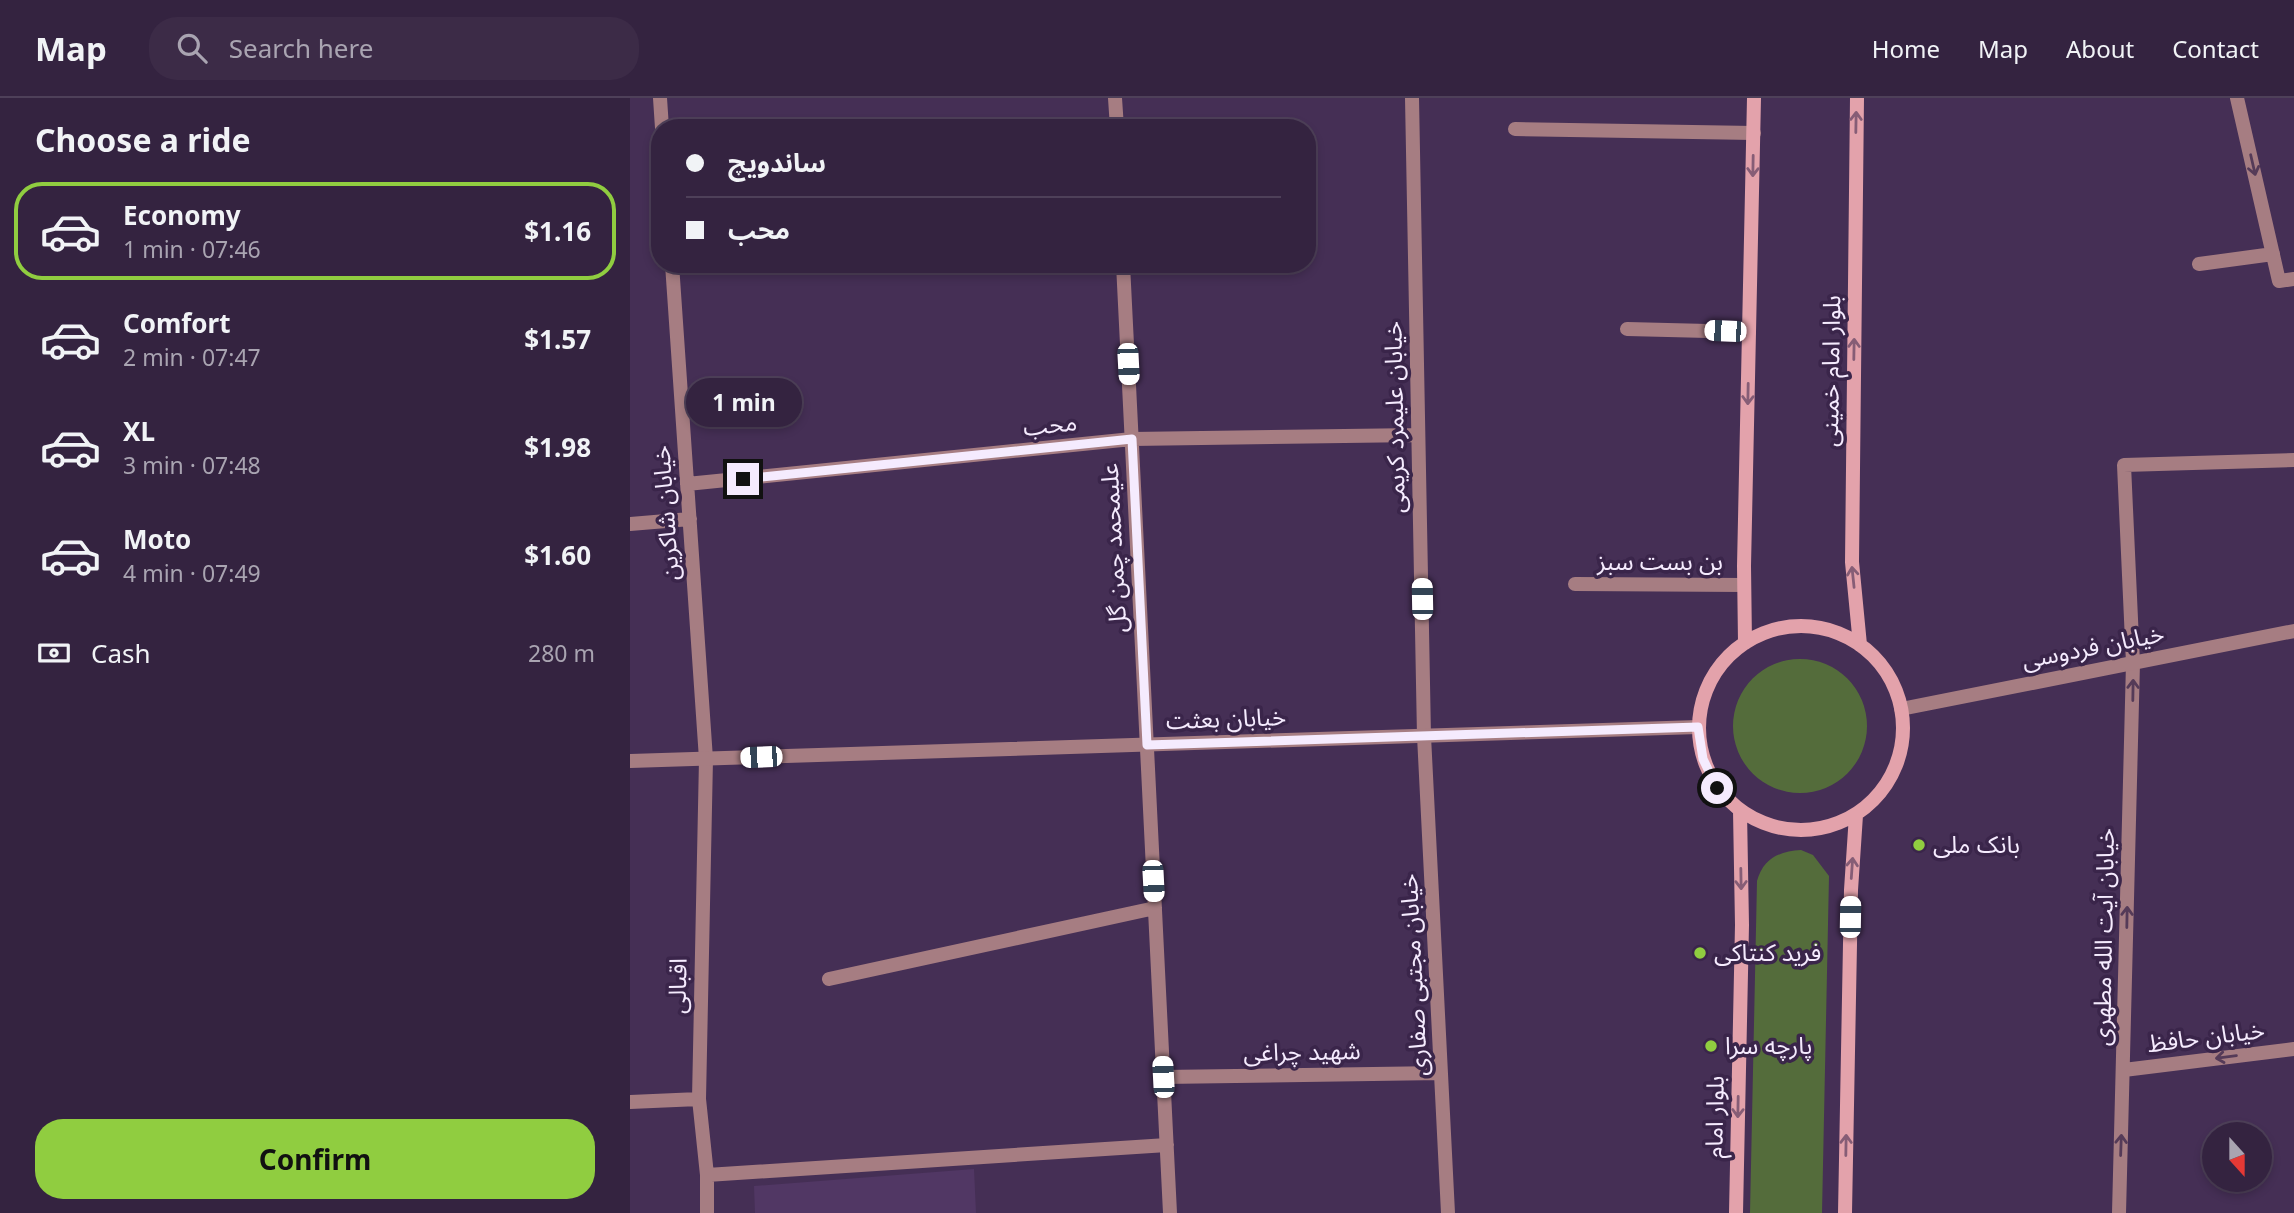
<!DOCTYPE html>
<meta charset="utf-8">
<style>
:root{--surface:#342340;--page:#3c2b47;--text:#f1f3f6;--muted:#a9a4b1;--line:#4e4059;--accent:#90cd40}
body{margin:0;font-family:"Noto Sans","Noto Sans Arabic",sans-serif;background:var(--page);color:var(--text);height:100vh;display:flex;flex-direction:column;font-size:26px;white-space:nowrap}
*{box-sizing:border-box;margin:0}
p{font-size:23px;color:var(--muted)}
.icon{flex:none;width:38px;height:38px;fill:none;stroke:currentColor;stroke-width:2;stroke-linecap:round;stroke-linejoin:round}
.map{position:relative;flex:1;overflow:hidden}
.panel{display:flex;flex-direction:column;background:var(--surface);width:630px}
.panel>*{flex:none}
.guide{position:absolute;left:21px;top:21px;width:665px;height:154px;border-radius:28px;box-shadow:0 4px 10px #0003,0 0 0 2px var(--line);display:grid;align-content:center;height:154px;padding:0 35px;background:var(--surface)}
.needle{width:46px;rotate:159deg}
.controls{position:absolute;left:1572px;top:1024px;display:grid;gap:14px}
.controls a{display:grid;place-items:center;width:70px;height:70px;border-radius:50%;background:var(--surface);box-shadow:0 4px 10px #0003,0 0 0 2px var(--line);font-size:35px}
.end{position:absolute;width:32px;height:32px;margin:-16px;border:9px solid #f5ebfe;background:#111;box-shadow:0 0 0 4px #111}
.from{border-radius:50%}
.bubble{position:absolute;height:49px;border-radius:24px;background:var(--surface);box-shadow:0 4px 10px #0003,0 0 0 2px var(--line);font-size:23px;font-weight:700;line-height:49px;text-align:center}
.car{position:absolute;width:21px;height:42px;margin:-21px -10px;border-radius:9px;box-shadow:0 0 5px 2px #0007;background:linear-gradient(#fff 24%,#345 0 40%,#fff 0 76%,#345 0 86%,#fff 0)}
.guide b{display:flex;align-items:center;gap:24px;height:66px;font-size:26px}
.guide b+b{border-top:2px solid var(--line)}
.guide i{width:18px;height:18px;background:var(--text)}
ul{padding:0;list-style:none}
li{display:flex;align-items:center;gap:21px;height:98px;margin:0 14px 10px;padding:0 21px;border:4px solid transparent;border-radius:28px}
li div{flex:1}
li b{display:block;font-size:26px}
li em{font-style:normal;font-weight:700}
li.current{border-color:var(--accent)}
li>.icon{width:63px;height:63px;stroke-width:1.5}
h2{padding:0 35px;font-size:32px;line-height:84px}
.pay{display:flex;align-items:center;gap:18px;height:77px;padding:0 35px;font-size:26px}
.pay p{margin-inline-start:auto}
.action{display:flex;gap:14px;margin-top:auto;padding:14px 35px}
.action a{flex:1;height:80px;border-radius:28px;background:var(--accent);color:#111;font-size:28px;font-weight:700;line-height:80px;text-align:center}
header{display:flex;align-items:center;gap:42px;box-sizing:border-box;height:98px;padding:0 35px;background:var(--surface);border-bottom:2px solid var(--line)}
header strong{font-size:33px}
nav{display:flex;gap:38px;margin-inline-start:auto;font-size:24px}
.search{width:490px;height:63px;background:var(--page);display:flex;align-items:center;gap:18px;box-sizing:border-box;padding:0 24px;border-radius:28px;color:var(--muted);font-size:26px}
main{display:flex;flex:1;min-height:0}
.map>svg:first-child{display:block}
</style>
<header>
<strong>Map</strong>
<div class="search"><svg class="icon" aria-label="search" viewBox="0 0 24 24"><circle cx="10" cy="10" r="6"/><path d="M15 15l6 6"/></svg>Search here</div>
<nav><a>Home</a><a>Map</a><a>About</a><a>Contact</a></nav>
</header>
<main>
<section class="panel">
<h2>Choose a ride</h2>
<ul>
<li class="current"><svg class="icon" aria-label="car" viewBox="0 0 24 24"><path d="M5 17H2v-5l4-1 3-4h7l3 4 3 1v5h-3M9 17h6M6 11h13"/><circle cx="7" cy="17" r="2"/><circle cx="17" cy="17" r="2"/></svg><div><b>Economy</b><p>1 min · 07:46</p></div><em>$1.16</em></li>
<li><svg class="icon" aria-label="car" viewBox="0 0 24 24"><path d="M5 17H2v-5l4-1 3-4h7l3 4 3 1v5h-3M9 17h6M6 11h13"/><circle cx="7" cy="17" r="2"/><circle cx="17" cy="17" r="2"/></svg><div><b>Comfort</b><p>2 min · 07:47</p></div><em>$1.57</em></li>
<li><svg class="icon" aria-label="car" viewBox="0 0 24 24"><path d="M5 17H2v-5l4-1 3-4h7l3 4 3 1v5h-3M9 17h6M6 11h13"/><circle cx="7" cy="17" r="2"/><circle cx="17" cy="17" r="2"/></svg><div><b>XL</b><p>3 min · 07:48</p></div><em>$1.98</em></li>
<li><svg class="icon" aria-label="car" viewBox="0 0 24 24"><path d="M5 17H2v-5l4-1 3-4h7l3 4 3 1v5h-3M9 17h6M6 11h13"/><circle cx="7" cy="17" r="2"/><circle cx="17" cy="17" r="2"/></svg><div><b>Moto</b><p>4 min · 07:49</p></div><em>$1.60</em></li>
</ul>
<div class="pay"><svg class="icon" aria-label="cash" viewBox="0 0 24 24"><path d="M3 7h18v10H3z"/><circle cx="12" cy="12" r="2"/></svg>Cash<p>280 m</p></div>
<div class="action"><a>Confirm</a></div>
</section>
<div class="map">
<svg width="1664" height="1115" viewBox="0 0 1664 1115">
<rect width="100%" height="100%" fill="#452f55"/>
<path fill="#513764" d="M 344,1071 L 346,1115 L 125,1115 L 124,1088 Z"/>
<path fill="#546c3b" d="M1103 628a67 67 0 1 1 134 0a67 67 0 1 1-134 0Z
M 1171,752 L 1183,757 L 1199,778 L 1192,1115 L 1120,1115 L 1127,783 C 1133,761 1149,753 1171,752 Z"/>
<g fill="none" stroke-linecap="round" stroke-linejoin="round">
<path stroke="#a67d82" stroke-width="14" d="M 30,0 L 32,30
M 485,0 L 487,30
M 782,0 L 794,638 L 818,1115
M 1607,0 L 1649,183 L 1664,181
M 885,31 L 1124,35
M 42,166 L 76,661 L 69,1001 L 77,1077 L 77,1115
M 493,166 L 540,1115
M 1569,166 L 1643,156
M 997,231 L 1119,234
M 57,386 L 502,341 L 788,337
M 0,426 L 60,421
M 945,486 L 1114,487
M 199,881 L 525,810
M 1494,972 L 1664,951
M 533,979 L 811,975
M 0,1004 L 69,1001
M 77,1077 L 537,1047
M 1489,1115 L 1503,565 L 1494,367 L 1664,362"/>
<path stroke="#a67d82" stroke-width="14" d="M 1271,611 L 1664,533
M 0,663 L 1068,629"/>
<path stroke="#e3a2ab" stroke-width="14" d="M 1227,0 L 1222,464 L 1230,547
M1069 630a102 102 0 1 1 204 0a102 102 0 1 1-204 0Z
M 1115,545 L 1114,468 L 1124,0
M 1106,1115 L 1112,827 L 1110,713
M 1215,1115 L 1221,792 L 1226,717"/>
</g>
<defs><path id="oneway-shaft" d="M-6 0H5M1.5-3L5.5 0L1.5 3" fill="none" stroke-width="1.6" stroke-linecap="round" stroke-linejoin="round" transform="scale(1.75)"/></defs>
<g stroke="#865d76">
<use href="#oneway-shaft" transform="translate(1226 24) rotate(-89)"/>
<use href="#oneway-shaft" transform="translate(1123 68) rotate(91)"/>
<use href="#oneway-shaft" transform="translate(1224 251) rotate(-89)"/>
<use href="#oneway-shaft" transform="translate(1118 296) rotate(91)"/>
<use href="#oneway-shaft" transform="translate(1223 479) rotate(-96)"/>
<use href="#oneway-shaft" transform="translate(1222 770) rotate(-86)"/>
<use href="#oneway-shaft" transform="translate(1111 781) rotate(89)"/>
<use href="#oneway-shaft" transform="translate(1108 1009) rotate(91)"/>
<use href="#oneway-shaft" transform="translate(1216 1047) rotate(-89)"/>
</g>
<g stroke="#553b58">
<use href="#oneway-shaft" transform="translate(1623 67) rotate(77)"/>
<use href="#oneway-shaft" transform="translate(1503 592) rotate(-89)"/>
<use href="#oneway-shaft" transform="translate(1497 819) rotate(-89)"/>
<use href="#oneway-shaft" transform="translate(1596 959) rotate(173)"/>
<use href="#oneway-shaft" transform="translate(1491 1047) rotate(-88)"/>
</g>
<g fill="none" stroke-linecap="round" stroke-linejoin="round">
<path stroke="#f5ebfe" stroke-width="9" d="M 113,381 L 502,341 L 517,647 L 1068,629 L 1073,661 L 1087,690"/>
</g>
<g fill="#90cd40" stroke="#3a254a" stroke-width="2.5">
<circle cx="1289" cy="747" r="7"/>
<circle cx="1070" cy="855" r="7"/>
<circle cx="1081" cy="948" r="7"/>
</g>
<g text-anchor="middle" stroke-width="7" stroke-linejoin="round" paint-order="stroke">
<g font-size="24" fill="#f5ebfe" stroke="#3a254a">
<text transform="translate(1201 273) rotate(-89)" y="8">بلوار امام خمینی</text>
<text transform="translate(765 319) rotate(-91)" y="8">خیابان علیمرد کریمی</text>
<text transform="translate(420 327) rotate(-6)" y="8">محب</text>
<text transform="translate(36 415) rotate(-94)" y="8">خیابان شاکرین</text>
<text transform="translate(484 450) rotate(-93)" y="8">علیمحمد چمن گل</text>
<text x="1030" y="472">بن بست سبز</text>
<text transform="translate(1463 549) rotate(-11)" y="8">خیابان فردوسی</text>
<text transform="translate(596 621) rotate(-2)" y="8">خیابان بعثت</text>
<text transform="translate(1474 839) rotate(-89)" y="8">خیابان آیت الله مطهری</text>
<text transform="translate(784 877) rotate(-93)" y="8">خیابان مجتبی صفاری</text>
<text transform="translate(48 888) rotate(-89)" y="8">اقبالی</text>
<text transform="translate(1576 939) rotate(-7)" y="8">خیابان حافظ</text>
<text transform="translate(672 954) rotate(-1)" y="8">شهید چراغی</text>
<text transform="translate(1085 1019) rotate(-89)" y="8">بلوار امام</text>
</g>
<g font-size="24" fill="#f5ebfe" stroke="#3a254a" text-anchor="start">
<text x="1303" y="755">بانک ملی</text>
<text x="1084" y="863">فرید کنتاکی</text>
<text x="1095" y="956">پارچه سرا</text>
</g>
</g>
</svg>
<div class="controls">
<a><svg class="needle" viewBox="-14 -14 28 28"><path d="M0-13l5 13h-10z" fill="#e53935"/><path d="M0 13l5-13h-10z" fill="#a9a4b1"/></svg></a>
</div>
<i class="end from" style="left:1087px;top:690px"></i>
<i class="end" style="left:113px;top:381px"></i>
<div class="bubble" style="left:56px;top:280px;width:116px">1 min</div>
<i class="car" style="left:1095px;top:233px;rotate:272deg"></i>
<i class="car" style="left:498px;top:266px;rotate:177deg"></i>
<i class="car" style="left:792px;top:501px;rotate:359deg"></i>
<i class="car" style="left:131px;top:659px;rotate:268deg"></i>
<i class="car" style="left:523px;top:783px;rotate:177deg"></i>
<i class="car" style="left:1220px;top:819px;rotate:1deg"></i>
<i class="car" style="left:533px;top:979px;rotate:357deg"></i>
<div class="guide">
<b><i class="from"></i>ساندویچ</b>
<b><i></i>محب</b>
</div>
</div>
</main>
